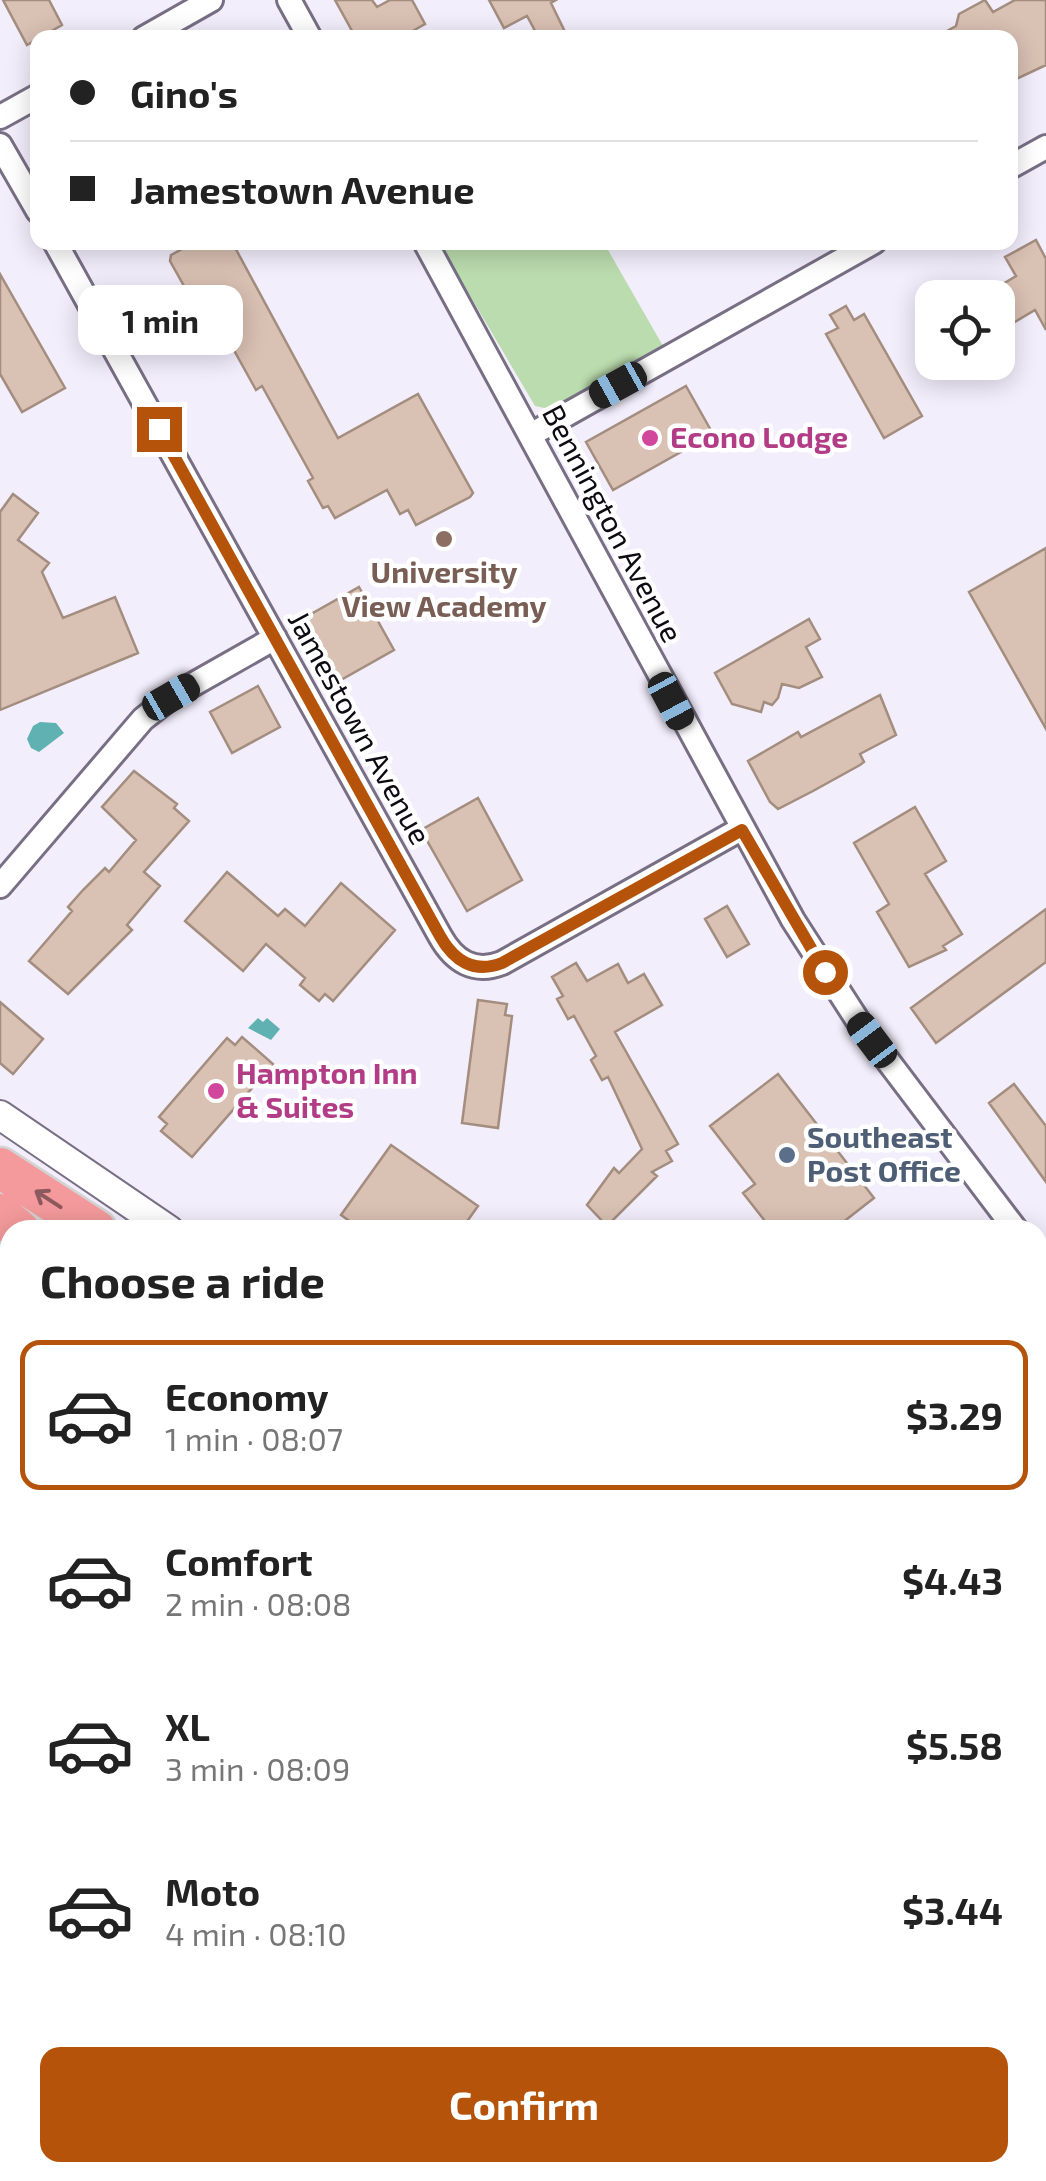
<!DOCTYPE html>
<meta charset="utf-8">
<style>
:root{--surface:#fff;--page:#f6f6f6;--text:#222;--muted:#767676;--line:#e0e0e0;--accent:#b45309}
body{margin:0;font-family:"Exo 2",sans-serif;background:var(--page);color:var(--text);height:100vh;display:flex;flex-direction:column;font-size:38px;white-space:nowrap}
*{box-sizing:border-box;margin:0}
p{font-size:32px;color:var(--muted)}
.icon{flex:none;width:55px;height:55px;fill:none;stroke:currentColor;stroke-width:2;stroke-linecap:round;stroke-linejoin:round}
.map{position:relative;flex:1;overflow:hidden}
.details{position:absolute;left:0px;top:1220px;width:1048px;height:962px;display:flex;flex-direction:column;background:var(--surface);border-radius:30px 30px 0 0;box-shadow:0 5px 25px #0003}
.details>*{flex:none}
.banner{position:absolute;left:30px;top:30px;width:988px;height:220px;border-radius:20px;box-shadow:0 5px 25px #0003;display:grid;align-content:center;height:220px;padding:0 40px;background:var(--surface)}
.buttons{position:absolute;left:915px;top:280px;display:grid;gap:20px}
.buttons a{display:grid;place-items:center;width:100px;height:100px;border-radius:20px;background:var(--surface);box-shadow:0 5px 25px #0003;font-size:50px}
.end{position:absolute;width:45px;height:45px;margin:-22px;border:12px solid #b45309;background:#fff;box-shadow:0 0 0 5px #fff}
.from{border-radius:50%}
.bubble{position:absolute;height:70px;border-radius:20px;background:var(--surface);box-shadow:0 5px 25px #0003;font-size:32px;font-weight:700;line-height:70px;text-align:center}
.car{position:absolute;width:30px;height:60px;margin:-30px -15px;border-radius:12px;box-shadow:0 0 8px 2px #0007;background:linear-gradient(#222 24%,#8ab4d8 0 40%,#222 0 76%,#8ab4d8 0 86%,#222 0)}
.banner b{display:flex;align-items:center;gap:35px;height:95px;font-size:38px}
.banner b+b{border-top:2px solid var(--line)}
.banner i{width:25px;height:25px;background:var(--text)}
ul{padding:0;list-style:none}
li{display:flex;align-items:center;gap:30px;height:150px;margin:0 20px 15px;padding:0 20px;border:5px solid transparent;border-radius:20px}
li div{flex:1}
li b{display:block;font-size:38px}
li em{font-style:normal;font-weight:700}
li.active{border-color:var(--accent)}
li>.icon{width:90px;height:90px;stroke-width:1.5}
h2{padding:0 40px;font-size:45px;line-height:120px}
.primary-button{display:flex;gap:20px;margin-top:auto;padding:20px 40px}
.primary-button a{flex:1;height:115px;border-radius:20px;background:var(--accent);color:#fff;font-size:40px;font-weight:700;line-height:115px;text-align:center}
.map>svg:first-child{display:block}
</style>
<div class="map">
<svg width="1046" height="2181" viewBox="0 0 1046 2181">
<rect width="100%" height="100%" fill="#f3eefc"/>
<path fill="#bbdcae" d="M 439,243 L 604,243 L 663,346 L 549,409 L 535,406 Z"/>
<path fill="#60b2b2" d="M 40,722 L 56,723 L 64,733 L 39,752 L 31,748 L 27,739 L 33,726 Z
M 258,1018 L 263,1022 L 267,1018 L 280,1029 L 271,1040 L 248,1028 Z"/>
<path fill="#d9c1b3" stroke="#a38d7f" stroke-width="2.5" d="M 3,0 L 49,0 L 62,25 L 27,45 Z
M 335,0 L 372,0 L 377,7 L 390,0 L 412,0 L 425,24 L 400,38 L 356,38 Z
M 489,0 L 556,0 L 551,3 L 568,38 L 539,38 L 527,16 L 504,28 Z
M 985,0 L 993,12 L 1015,0 L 1046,0 L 1046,65 L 1010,82 L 1010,38 L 934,38 L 956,26 L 959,14 Z
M 1036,240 L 1046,259 L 1046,330 L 1035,310 L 998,332 L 998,287 L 1016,276 L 1005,257 Z
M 195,242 L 232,242 L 338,438 L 418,394 L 473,493 L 470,497 L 416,525 L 408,510 L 400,514 L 387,490 L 335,518 L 328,506 L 323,508 L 308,481 L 313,478 L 262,386 L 256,390 L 215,316 L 202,318 L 170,261 L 171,255 Z
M 0,274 L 65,388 L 22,412 L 0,374 Z
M 846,306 L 854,320 L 864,314 L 922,416 L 884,438 L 826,334 L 838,328 L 830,315 Z
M 686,386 L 713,434 L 613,490 L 586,442 Z
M 13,494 L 38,513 L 18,540 L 49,563 L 42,572 L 63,618 L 115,597 L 138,653 L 0,710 L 0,512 Z
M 1046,548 L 1046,729 L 969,592 Z
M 359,587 L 394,650 L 339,681 L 304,618 Z
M 809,619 L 820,639 L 806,647 L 822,677 L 799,688 L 782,684 L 778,698 L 772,705 L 764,702 L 761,712 L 732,704 L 715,673 Z
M 258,686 L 280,727 L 232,753 L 210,712 Z
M 880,695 L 896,735 L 860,754 L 864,762 L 860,765 L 813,791 L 778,809 L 770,802 L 748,761 L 798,732 L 801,737 Z
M 134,771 L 177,804 L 174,808 L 189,821 L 144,872 L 160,886 L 127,925 L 132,930 L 68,994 L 29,961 L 72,911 L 68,907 L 83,890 L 105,868 L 109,872 L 136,840 L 102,807 Z
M 478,798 L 522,880 L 467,911 L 421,830 Z
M 915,807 L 946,861 L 925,874 L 962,934 L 943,946 L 946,950 L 909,967 L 877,912 L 889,904 L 854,843 Z
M 227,872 L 278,916 L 285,909 L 305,926 L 341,883 L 395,930 L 333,1001 L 325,994 L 319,1001 L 300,985 L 305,978 L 266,944 L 243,971 L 185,921 Z
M 727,906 L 749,944 L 727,957 L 705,919 Z
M 1046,909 L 1046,962 L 936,1043 L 911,1008 Z
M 576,963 L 587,981 L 618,964 L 628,983 L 644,974 L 662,1005 L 615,1032 L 678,1144 L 666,1151 L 672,1161 L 652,1172 L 657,1176 L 607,1226 L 587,1205 L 614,1168 L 619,1173 L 642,1149 L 608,1077 L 602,1080 L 591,1060 L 596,1056 L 574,1016 L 568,1019 L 557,999 L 563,996 L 552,977 Z
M 478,1000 L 507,1004 L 505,1015 L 512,1016 L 498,1128 L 462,1123 Z
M 0,1002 L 43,1039 L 13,1074 L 0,1063 Z
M 242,1037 L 273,1064 L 192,1157 L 161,1131 L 167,1124 L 159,1117 L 227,1038 L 235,1045 Z
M 778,1074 L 874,1198 L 833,1230 L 772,1230 L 743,1193 L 755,1184 L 710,1126 Z
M 1014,1084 L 1046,1126 L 1046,1182 L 989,1103 Z
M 391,1145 L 478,1206 L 461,1230 L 362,1230 L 341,1215 Z"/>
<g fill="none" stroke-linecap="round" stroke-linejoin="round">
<g stroke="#786f85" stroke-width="28">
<path id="minor" d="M 289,0 L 310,38
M 144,38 L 211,0
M 0,117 L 38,96
M 0,145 L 38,211
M 1010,167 L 1046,147
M 55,242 L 440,936 C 454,961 474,974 502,963 L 741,829
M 425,242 L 793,920 L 860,1024 L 1016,1230
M 532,434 L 874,242
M 0,886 L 143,719 L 171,697 L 275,638
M 0,1937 L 10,1932
M 1038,1949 L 1046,1939
M 1038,1983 L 1046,1994
M 589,2172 L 594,2181
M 125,2181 L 141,2172"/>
</g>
<g stroke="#786f85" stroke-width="32">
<path id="tertiary" d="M 0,1115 L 169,1230
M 1038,1282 L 1046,1276
M 0,1872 L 10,1867"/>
</g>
<g stroke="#d3d3d4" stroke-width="45">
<path id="motorway" d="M 0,1168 L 96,1230
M 0,1214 L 19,1230
M 0,1293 L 10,1301
M 0,1433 L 10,1430
M 0,1750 L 10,1755
M 0,1820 L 10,1839
M 1038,2040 L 1046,2048
M 1038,2118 L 1046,2125
M 1016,2172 L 1026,2181"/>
</g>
<use href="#minor" stroke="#fff" stroke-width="22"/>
<use href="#tertiary" stroke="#fff" stroke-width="28"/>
<use href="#motorway" stroke="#f49a9c" stroke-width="40"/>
</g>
<defs><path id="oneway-shaft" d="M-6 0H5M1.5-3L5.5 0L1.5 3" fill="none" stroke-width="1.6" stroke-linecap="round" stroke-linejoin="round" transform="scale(2.5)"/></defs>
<use stroke="#8c595e" href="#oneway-shaft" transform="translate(48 1199) rotate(-147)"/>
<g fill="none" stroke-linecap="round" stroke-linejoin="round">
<path stroke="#b45309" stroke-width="12" d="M 159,429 L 440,936 C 454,961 474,974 502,963 L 742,830 L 825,972"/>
</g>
<g fill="#d1479c" stroke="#fff" stroke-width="4">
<circle cx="650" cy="438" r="10"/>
<circle cx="216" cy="1091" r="10"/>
</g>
<circle fill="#8d6e63" stroke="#fff" stroke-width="4" cx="444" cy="539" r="10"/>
<circle fill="#5c6f8a" stroke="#fff" stroke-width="4" cx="787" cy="1155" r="10"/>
<g text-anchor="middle" stroke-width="9" stroke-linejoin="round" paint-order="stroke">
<g font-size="30" font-weight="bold" fill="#b23c85" stroke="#fff" text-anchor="start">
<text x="670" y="448">Econo Lodge</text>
<text x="236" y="1084">Hampton Inn<tspan x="236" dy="34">&amp; Suites</tspan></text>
</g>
<g font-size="30" fill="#0d0a12" stroke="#fff">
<text transform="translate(612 524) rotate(62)" y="10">Bennington Avenue</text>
<text transform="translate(359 728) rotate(61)" y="10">Jamestown Avenue</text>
</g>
<g font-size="30" font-weight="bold" fill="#785e54" stroke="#fff">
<text x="444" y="583">University<tspan x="444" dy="34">View Academy</tspan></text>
</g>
<g font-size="30" font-weight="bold" fill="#4e5e75" stroke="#fff" text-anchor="start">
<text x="807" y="1148">Southeast<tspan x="807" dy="34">Post Office</tspan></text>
</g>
</g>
</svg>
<div class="buttons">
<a><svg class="icon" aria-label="locate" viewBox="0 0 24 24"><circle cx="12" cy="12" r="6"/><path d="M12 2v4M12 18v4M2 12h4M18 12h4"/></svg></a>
</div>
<i class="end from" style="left:825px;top:972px"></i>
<i class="end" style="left:159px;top:429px"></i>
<div class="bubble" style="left:78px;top:285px;width:165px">1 min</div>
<i class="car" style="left:618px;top:385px;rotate:241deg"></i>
<i class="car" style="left:171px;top:697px;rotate:60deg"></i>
<i class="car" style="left:671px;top:701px;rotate:152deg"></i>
<i class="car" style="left:872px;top:1040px;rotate:323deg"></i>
<div class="banner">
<b><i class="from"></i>Gino's</b>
<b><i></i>Jamestown Avenue</b>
</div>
<section class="details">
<h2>Choose a ride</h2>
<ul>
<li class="active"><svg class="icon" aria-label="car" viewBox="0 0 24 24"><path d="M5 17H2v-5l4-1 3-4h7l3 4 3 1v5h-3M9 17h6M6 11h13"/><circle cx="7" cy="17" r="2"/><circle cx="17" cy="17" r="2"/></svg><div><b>Economy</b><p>1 min · 08:07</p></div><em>$3.29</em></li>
<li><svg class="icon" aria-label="car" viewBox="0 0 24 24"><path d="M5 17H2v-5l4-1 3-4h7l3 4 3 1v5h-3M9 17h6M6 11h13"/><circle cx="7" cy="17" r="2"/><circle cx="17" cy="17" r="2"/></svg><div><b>Comfort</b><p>2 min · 08:08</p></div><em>$4.43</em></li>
<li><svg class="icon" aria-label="car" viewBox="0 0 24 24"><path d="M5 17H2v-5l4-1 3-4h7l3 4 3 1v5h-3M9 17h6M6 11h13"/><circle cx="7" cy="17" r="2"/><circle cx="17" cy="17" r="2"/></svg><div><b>XL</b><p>3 min · 08:09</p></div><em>$5.58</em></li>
<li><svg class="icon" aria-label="car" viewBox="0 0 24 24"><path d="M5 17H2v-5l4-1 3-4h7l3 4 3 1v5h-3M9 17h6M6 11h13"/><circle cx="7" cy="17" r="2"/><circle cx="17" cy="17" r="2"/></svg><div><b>Moto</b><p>4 min · 08:10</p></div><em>$3.44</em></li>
</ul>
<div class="primary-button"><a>Confirm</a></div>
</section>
</div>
